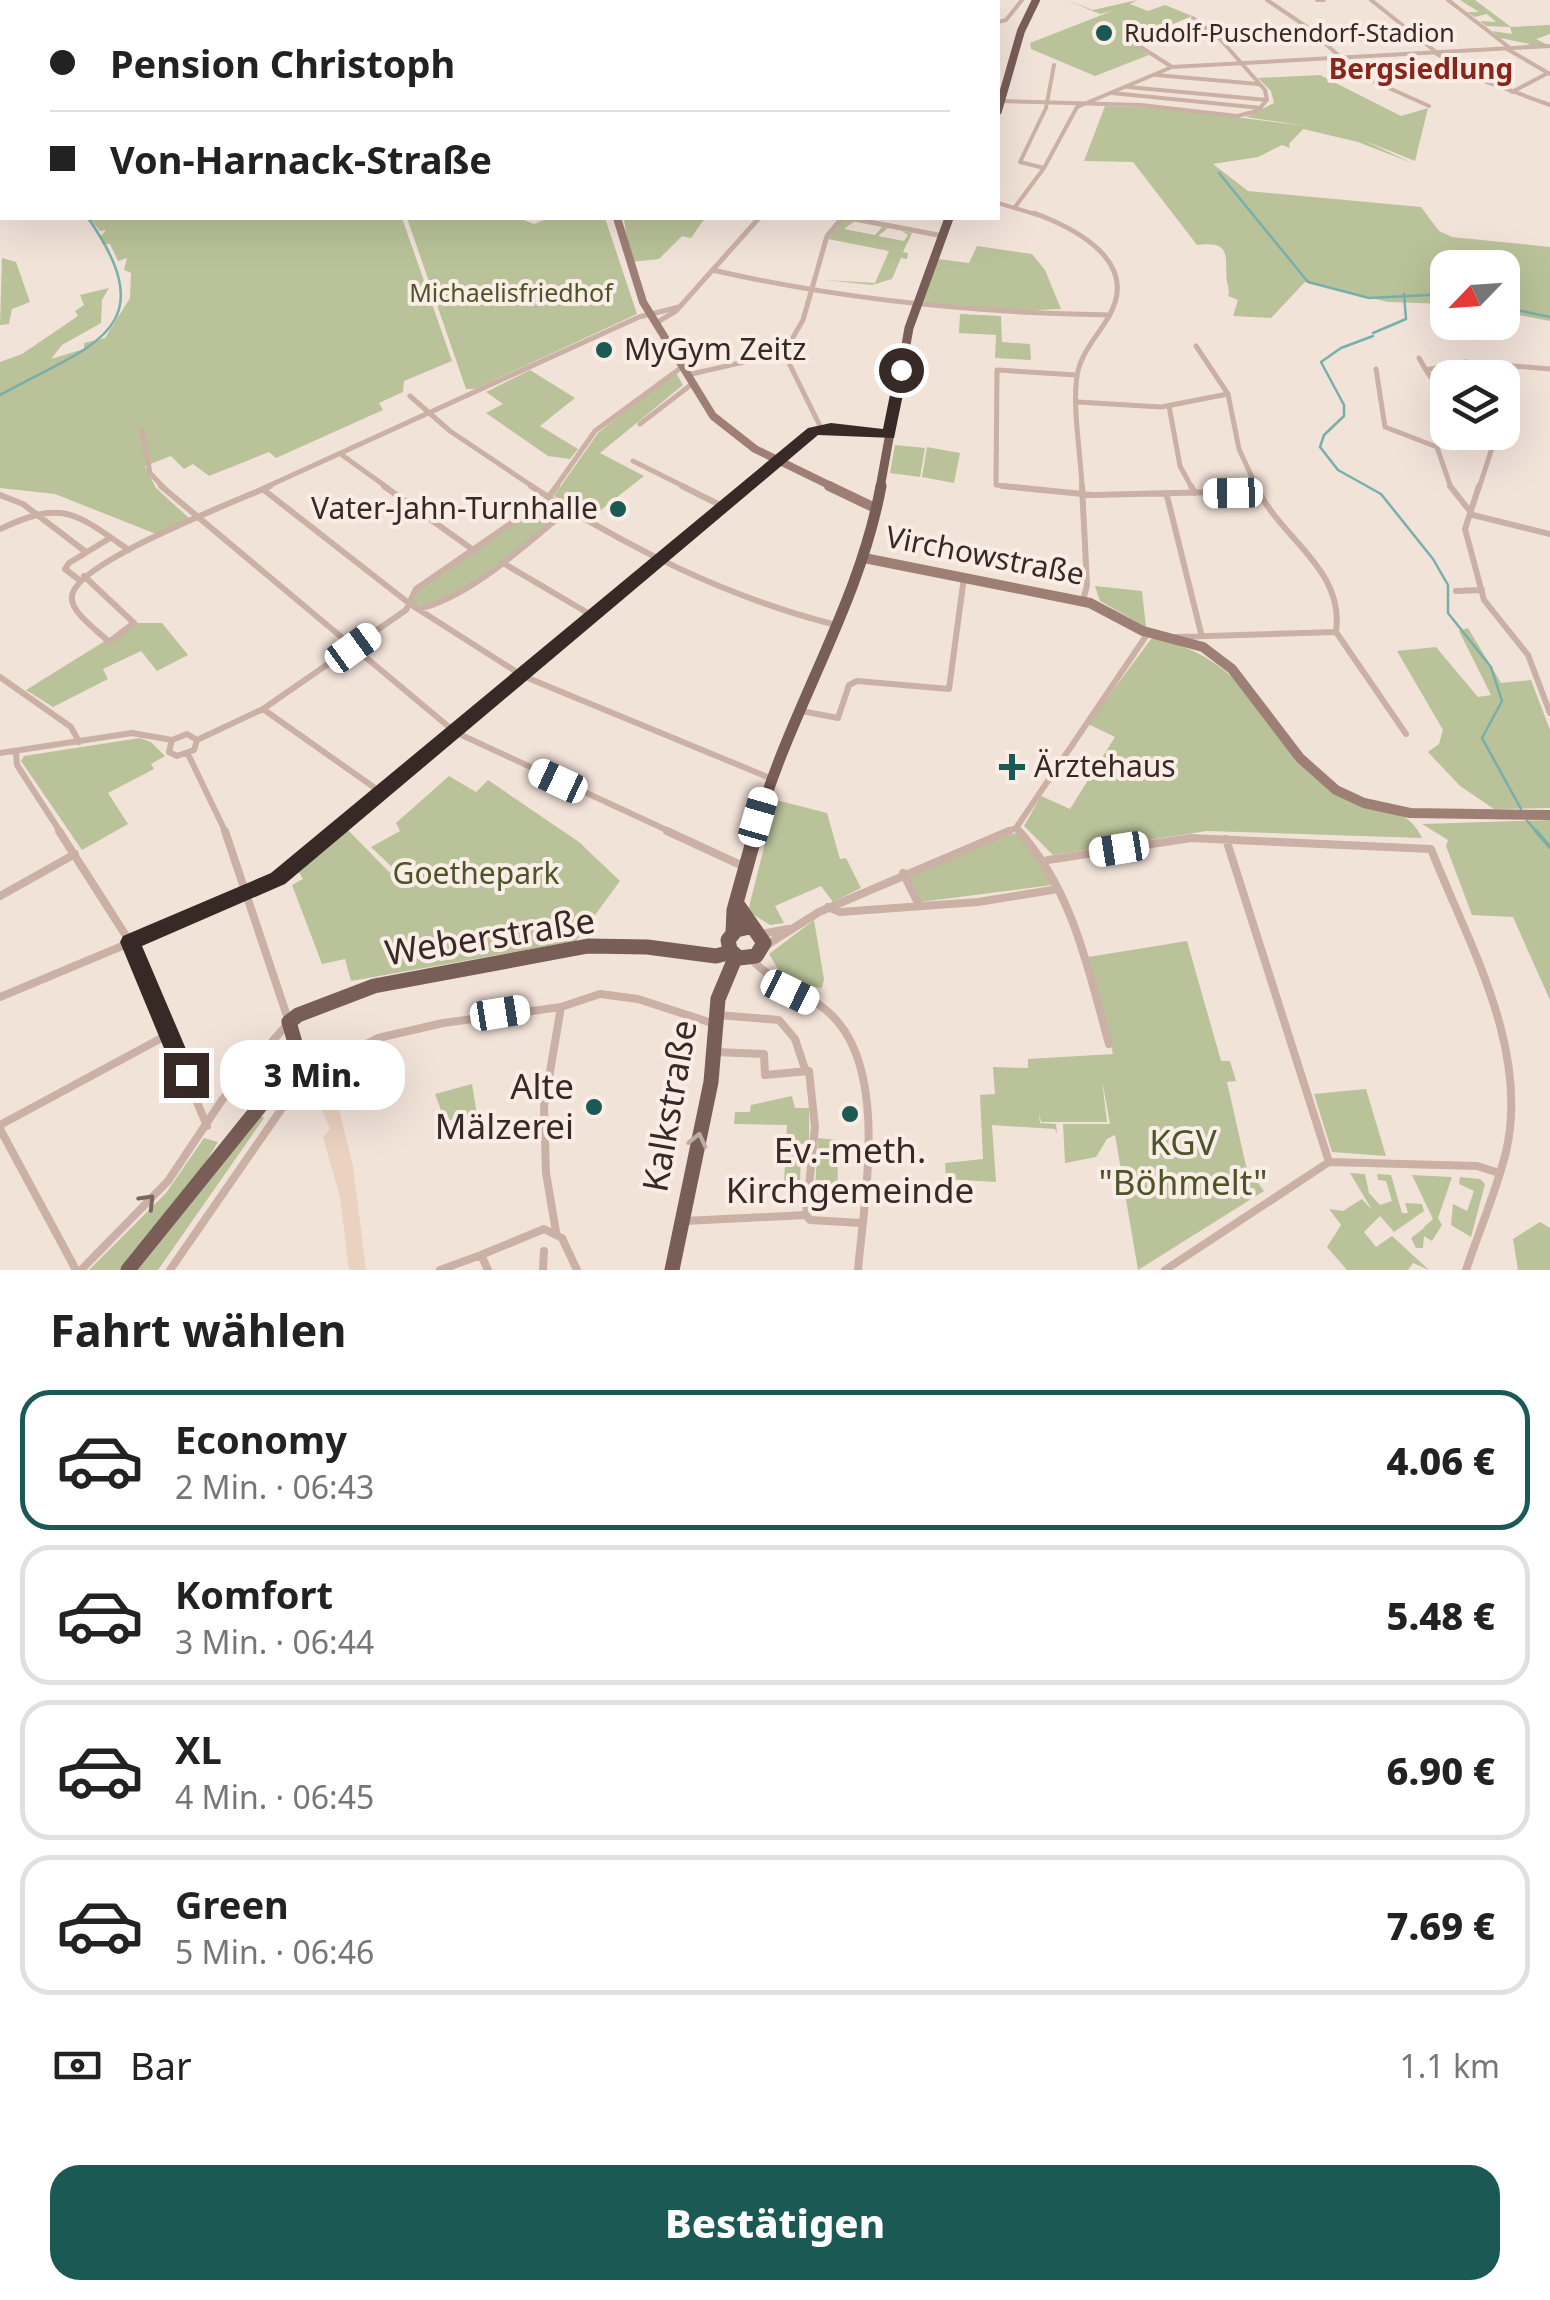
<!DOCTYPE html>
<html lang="de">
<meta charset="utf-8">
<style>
:root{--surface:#fff;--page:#f2f2f2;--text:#222;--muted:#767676;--line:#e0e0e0;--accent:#1a5954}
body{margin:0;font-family:"Noto Sans",sans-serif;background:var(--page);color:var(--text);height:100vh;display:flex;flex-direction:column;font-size:38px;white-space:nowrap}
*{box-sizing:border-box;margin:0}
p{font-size:32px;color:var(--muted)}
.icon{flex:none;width:55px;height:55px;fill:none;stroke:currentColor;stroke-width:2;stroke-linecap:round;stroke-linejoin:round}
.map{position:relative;height:1270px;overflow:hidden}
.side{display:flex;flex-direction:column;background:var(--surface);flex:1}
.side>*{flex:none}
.top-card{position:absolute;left:0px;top:0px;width:1000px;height:220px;box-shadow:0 10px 40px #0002;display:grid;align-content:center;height:220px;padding:0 50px;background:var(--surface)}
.needle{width:65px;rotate:245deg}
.controls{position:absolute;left:1430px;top:250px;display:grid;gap:20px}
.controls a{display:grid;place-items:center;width:90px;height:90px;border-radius:20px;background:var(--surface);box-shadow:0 10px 40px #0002;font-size:50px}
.end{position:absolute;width:45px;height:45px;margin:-22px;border:12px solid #362926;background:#fff;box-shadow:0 0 0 5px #fff}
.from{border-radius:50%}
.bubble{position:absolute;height:70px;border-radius:30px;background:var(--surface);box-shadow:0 10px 40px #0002;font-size:32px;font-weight:800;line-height:70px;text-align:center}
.car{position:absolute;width:30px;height:60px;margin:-30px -15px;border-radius:12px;box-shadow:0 0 8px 2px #0007;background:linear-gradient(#fff 24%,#345 0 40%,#fff 0 76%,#345 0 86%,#fff 0)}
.top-card b{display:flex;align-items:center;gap:35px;height:95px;font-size:38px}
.top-card b+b{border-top:2px solid var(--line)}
.top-card i{width:25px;height:25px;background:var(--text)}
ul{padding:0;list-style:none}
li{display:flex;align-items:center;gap:30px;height:140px;margin:0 20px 15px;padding:0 30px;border:5px solid var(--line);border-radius:30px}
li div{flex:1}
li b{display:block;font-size:38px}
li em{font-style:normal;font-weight:800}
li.on{border-color:var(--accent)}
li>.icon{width:90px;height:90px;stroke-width:1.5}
h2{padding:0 50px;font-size:45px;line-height:120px}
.pay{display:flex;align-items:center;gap:25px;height:110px;padding:0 50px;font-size:38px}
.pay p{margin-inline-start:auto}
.action{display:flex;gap:20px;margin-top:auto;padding:20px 50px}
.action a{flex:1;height:115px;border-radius:30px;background:var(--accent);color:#fff;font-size:40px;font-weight:800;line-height:115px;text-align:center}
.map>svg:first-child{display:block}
</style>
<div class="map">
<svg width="1550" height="1270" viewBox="0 0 1550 1270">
<rect width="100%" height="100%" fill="#f2e3d9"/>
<path fill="#bac299" d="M 1066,0 L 1093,10 L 1137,0 L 1130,4 L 1148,11 L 1165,5 L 1192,16 L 1131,42 L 1149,55 L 1095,76 L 1031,49 L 1030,43 L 1112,11 L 1100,14 Z
M 1460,0 L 1475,0 L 1511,27 L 1550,25 L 1550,34 L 1536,39 L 1548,45 L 1524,46 L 1530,44 L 1500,38 L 1492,31 L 1512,34 L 1510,27 L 1486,26 L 1480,21 L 1496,22 L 1487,14 L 1475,17 L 1467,12 L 1479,12 Z
M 1320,75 L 1401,116 L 1428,108 L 1415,161 L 1363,140 L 1412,163 L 1358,142 L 1303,129 L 1289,144 L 1290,148 L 1282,145 L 1258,157 L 1213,164 L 1248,191 L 1421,207 L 1439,231 L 1452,237 L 1550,247 L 1550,321 L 1503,312 L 1502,268 L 1448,268 L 1447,304 L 1388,302 L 1305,282 L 1271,318 L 1233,316 L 1238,300 L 1228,296 C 1230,291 1228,287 1227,282 C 1224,259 1234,240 1197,245 L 1133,162 L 1084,161 L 1105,106 L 1164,108 L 1306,126 L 1246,117 L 1274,103 L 1271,91 L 1258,78 Z
M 89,218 L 402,218 L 452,361 L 404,381 L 403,392 L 379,403 L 383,410 L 276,458 L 269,452 L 209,476 L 193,464 L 184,469 L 171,456 L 145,466 L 156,488 L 189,518 L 156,534 L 55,494 L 0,488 L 0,362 L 22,354 L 78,316 L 75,311 L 84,305 L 80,295 L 109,288 L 102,300 L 101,323 L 62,345 L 51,359 L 84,349 L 84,343 L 105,338 L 130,298 L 131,273 L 124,270 L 127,258 L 118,261 L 110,244 L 102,244 L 101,236 L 106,230 L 100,231 Z
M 407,218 L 519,218 L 534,224 L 549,218 L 605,218 L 637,314 L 475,389 L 466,389 Z
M 630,218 L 705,218 L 691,238 L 682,236 L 659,259 L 631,262 L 624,220 Z
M 843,219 L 855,221 L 844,229 L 875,235 L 882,227 L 888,228 L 878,236 L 904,241 L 908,235 L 902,231 L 912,233 L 903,252 L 908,253 L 907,259 L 901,258 L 892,279 L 872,285 L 825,280 L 875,283 L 889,251 L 828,239 Z
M 977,246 L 1032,254 L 1045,270 L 1061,309 L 990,312 L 923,303 L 938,259 L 969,263 Z
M 2,258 L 16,262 L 30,302 L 12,309 L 9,324 L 0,325 Z
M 960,314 L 1001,316 L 1002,342 L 1030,344 L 1031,360 L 995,358 L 996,335 L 959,333 Z
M 530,370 L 575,398 L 540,426 L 578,449 L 570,459 L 548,456 L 486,413 L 503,404 L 486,392 Z
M 675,371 L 683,385 L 600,453 L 644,476 L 592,517 L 554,496 L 598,433 Z
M 895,445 L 925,448 L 920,477 L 890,473 Z
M 927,447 L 960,453 L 954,483 L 922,477 Z
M 548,499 L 566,509 C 541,529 441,618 412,604 L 417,590 Z
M 1095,586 L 1142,591 L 1146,627 L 1100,601 Z
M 134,623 L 162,623 L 188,655 L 157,671 L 141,651 L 103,669 L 108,679 L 53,707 L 26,690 Z
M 1468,628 L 1501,683 L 1531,680 L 1550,730 L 1550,808 L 1494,809 L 1460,786 L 1428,752 L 1439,744 L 1443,730 L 1397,651 L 1436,647 L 1478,697 L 1491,695 L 1459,631 Z
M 1157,638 C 1228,657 1248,693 1293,747 C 1303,758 1312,773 1324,783 C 1352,806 1406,800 1422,838 L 1207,831 L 1053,855 L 1024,826 L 1041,796 L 1070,809 L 1115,737 L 1088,724 L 1151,639 Z
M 140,738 L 151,742 L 165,756 L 151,764 L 154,769 L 108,793 L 128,824 L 82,850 L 21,761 L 24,756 Z
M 449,776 L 476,792 L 488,780 L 579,842 L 620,881 L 576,941 L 351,981 L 345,959 L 322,964 L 292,885 L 303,879 L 299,872 L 348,830 L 389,872 L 393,868 L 371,847 L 400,831 L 396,823 Z
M 776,800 L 827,813 L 840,859 L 846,858 L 861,888 L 833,902 L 821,886 L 775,906 L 784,923 L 770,925 L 748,911 Z
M 1550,820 L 1550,1000 L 1513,917 L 1472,915 L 1446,846 L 1448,840 L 1422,824 Z
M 1015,833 L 1043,858 L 1052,885 L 920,902 L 907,876 Z
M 814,920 L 824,979 L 822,988 L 785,981 L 769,954 Z
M 1187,941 L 1221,1061 L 1230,1061 L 1236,1081 L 1227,1082 L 1246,1166 L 1264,1191 L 1138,1270 L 1115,1135 L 1107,1139 L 1096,1157 L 1065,1163 L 1063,1124 L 1110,1124 L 1102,1080 L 1107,1122 L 1041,1122 L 1039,1113 L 1040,1123 L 1056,1124 L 1057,1134 L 1055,1129 L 992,1125 L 996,1182 L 946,1179 L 945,1163 L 983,1159 L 980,1095 L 995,1094 L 993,1067 L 1028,1068 L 1028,1059 L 1113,1054 L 1088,957 Z
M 472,1084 L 477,1115 L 445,1121 L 435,1094 Z
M 1366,1089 L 1386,1156 L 1332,1152 L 1314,1094 Z
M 792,1096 L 795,1108 L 809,1108 L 809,1144 L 801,1144 L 800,1189 L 784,1184 L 787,1125 L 734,1124 L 735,1112 L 750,1112 L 751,1105 Z
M 261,1115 L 264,1118 L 158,1270 L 138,1270 Z
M 204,1138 L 218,1142 L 195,1180 L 122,1270 L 89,1270 L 166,1193 Z
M 818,1138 L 837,1140 L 838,1189 L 815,1188 Z
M 1350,1173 L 1365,1174 L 1369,1193 L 1380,1205 L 1392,1201 L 1386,1181 L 1378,1180 L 1377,1174 L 1391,1175 L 1402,1213 L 1408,1213 L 1405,1203 L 1422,1204 L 1424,1211 L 1394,1232 L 1380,1216 L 1364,1232 L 1376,1247 L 1392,1236 L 1429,1270 L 1413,1263 L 1408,1270 L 1347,1270 L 1327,1247 L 1341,1225 L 1329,1209 L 1343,1211 L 1362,1199 L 1372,1210 Z
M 1412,1175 L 1452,1177 L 1438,1218 L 1442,1225 L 1432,1241 L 1424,1236 L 1423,1248 L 1416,1248 L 1411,1238 L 1424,1228 L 1426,1234 L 1424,1227 L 1433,1219 Z
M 1460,1177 L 1480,1179 L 1485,1184 L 1471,1237 L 1451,1225 L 1453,1204 L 1467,1211 L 1474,1191 L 1459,1184 Z
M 1540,1222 L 1550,1228 L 1550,1270 L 1518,1270 L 1513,1239 Z"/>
<path fill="#ebd1bf" d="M 329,1069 L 353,1166 L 366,1270 L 349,1270 L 340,1197 L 323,1137 L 330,1129 L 311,1085 L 310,1081 Z"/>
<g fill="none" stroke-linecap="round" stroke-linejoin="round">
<path stroke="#77b0aa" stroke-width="2.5" d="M 1219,173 L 1308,282 L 1369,298 L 1448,294
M 1502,307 L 1550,317
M 1373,333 L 1406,319 L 1404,294
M 1373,336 L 1341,348 L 1321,362 L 1344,405 L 1344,416 L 1324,435 L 1320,447 L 1338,470 L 1381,494 L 1433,559 L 1448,585 L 1448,613 L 1491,667 L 1502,701 L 1482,738 L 1521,809
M 0,395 C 90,345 167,331 88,218
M 1527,821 L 1538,833"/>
<path stroke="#77b0aa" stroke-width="4" d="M 1536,831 L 1550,847"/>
<path stroke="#cbb0a5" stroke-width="4" d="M 809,0 L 816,1
M 871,0 L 875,2
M 910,0 L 915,2
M 951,0 L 956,2
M 1267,0 L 1307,27 L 1360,75 L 1429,106
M 1317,0 L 1324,0
M 1371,0 L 1436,52
M 1448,0 L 1510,48
M 998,22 L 1006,20 L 1022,0
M 1136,44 L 1172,67
M 1507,49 L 1550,74
M 1434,52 L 1476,78 L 1550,105
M 1156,75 L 1258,84
M 1128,87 L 1267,100
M 1512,92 L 1548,73
M 1112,93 L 1261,108
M 1002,101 L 1141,105 L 1237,116 L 1257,111 L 1267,100 L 1265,90 L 1221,40 L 1193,18
M 1044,168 L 1020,162 L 1046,108 L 1054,65
M 998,203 L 1041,216
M 1015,207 L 1044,168 L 1077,107 L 1172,67 L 1550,46"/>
<path stroke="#cbb0a5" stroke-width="5" d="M 1034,213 C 1077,229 1140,262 1109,316 C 1099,334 1083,350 1078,371 C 1071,401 1081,455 1082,488
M 849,218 L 943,236
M 712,270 C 844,300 974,313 1110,315
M 656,323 L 676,311 L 759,218
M 1196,346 L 1228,394 L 1239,449 L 1257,488
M 1419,358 L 1426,370
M 1460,364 L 1468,378
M 1376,369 L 1385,427 L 1437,447
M 687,375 L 784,353
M 410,396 L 450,431 L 535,488
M 1078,402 L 1161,407 L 1228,394
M 1169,406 L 1180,466 L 1192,488
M 640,424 L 692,384
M 821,428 L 784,353 L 803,320 L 827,236 L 842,218
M 142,430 L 150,473 L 164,488
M 342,455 L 388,488
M 633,461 L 687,488
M 264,488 L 639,317 L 679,307
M 555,488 L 595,431 L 682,367
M 746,488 L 813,432 L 831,428 L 889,435
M 1026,488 L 996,485 L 997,370 L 1077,375
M 1451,488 L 1437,447 L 1446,433 L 1438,423 L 1442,394 L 1426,370 L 1465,362 L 1550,369
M 1479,488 L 1492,448 L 1492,432"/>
<path stroke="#cbb0a5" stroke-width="6" d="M 161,486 L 455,732 L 673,833
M 384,486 L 476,552
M 531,486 C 627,547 725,597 836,625
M 682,486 L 724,507
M 1002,486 L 1093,495 L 1256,491
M 1082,486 L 1087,585 L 1083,601
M 1191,486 L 1195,493
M 1256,486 C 1280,539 1345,568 1336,632
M 1450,486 L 1473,515 L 1550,534
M 1479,486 L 1465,529 L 1484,600 L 1528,655 L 1550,713
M 264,490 L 410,604 L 523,676 L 770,778
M 0,495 L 23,504 L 86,552
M 1167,496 L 1201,633
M 0,529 C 63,499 75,513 129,550
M 503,563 L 593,616
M 84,576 L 134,623 L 109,642 C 98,631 69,611 72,596 C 76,562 235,502 270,486
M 78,579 L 65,569 L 69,563 L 110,538
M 1456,591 L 1482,590
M 418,609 C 470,598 528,542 569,509
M 1336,632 L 1406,734
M 1176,637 L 1336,632
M 0,677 L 71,727 L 79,742
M 263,709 L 382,793
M 801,711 L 838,718 L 849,685 L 857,681 L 949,689 L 964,577
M 172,740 L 169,752 L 177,756 L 194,750 L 197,740
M 172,740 L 187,734 L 197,740
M 197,740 L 263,709 L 406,610 L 416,589 L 548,498 L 557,486
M 16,751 L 17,765 L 61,833
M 0,753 L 132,733 L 172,740
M 188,754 L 226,833
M 1016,828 L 1021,833
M 1016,828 L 1148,633
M 332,833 L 749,486
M 1003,833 L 1016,828"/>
<path stroke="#cbb0a5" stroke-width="8" d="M 59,831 L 130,942 L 207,1126
M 667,831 L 745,867
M 1019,831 C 1073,891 1088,969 1109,1044
M 1226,839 L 1329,1162
M 1048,860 L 1191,838 L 1431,849 C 1468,943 1530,1048 1506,1152 C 1496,1192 1479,1231 1466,1270
M 903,873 L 918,903
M 0,896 L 75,854
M 828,907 L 840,912 L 978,902 L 1058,889
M 761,934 L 788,929
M 765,946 L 819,912 L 1009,831
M 751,959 C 776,986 815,994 838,1022 C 887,1081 864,1199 858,1270
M 0,997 L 273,883 L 335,831
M 717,1015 L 779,1020 L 795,1039 L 805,1069
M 715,1052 L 764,1054 L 765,1075 L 809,1071 L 815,1127 L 806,1215
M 300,1055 L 319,1075
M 0,1125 L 169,1034
M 0,1129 L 76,1270
M 685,1221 L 806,1215 L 810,1220 L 861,1223
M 556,1232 L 546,1173 L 544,1107 L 561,1007
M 81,1270 L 168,1181 L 222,1100 L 289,1022 L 225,831
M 170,1270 L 305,1075 L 378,1038 L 443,1023 L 561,1007 L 600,994 L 638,999 L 715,1024
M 440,1270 L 481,1255
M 488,1270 L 481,1255 L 544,1229 L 562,1238 L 577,1270
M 543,1270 L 544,1251
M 1165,1270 L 1329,1162 L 1477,1166 L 1499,1173"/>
<path stroke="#9e7f76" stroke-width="8" d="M 617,218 L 643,302 L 713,416 L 755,449 L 835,488"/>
<path stroke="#9e7f76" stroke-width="10" d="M 829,486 L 875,508
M 864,558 L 1090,603 L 1143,631 L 1203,647 L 1232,669 L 1300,758 L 1336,790 L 1364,803 L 1410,813 L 1550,815"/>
<path stroke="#795d57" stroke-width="8" d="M 998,111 L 1021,31 L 1036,0"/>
<path stroke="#795d57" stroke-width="9" d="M 880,488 L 909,328 L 949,218"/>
<path stroke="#795d57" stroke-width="11" d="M 755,833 C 787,714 859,607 881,486"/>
<path stroke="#795d57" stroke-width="15" d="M 737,904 L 764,943 L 756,956 L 739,958 L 730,950 L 728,940 L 736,930 L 750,927
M 733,932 L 734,910 L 756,831
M 128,1270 L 294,1064 L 298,1053 L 289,1022 L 298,1015 L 374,986 L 588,946 L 647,947 L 716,956 L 731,952
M 672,1270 L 711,1082 L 718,999 L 736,956"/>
</g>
<defs><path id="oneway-chevron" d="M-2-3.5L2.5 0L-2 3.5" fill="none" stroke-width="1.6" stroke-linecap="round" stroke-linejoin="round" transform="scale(2.5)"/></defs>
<use stroke="#c0aca6" href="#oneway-chevron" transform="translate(698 1140) rotate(-77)"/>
<use stroke="#79665f" href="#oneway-chevron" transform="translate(148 1201) rotate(-46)"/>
<path fill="#362926" d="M 901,366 L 908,370 L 894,438 L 818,435 L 285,884 L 142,946 L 197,1075 L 186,1085 L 178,1082 L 120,942 L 123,936 L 271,873 L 808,428 L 831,423 L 883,429 L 895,370 Z"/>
<g fill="#1a5954" stroke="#faede6" stroke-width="4">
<circle cx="1104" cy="33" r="10"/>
<circle cx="604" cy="350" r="10"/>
<circle cx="618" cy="509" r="10"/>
<path d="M1007 752h10v10h10v10h-10v10h-10v-10h-10v-10h10z"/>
<circle cx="594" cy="1107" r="10"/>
<circle cx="850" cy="1114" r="10"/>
</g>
<g text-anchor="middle" stroke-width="8" stroke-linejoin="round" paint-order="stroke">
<g font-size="25" fill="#362926" stroke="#faede6" text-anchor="start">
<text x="1124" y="42">Rudolf-Puschendorf-Stadion</text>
</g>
<g font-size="25" fill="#4c5529" stroke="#faede6">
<text x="511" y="302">Michaelisfriedhof</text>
</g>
<g font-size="28" font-weight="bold" fill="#88261c" stroke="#faede6">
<text x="1421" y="79">Bergsiedlung</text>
</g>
<g font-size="30" fill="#362926" stroke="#faede6" text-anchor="start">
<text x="624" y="360">MyGym Zeitz</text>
<text x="598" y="519" text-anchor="end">Vater-Jahn-Turnhalle</text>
<text x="1034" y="777">Ärztehaus</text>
</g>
<g font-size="30" fill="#362926" stroke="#faede6">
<text transform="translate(985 556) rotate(11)" y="10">Virchowstraße</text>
</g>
<g font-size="30" fill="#4c5529" stroke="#faede6">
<text x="476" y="884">Goethepark</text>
</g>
<g font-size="35" fill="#362926" stroke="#faede6">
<text transform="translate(490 937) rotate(-9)" y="12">Weberstraße</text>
<text transform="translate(670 1106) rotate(-80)" y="12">Kalkstraße</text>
</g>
<g font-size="35" fill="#362926" stroke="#faede6" text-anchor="end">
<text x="574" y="1099">Alte<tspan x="574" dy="40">Mälzerei</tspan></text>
<text x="850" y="1163" text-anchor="middle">Ev.-meth.<tspan x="850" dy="40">Kirchgemeinde</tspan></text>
</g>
<g font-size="35" fill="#4c5529" stroke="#faede6">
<text x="1183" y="1155">KGV<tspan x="1183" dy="40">"Böhmelt"</tspan></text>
</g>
</g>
</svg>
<div class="controls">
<a><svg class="needle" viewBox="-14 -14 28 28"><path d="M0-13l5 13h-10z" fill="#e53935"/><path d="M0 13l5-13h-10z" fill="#767676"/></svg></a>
<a><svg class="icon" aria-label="layers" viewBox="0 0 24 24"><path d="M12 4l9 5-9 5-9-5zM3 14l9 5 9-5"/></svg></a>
</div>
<i class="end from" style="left:901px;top:370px"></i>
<i class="end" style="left:186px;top:1075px"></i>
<div class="bubble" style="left:220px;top:1040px;width:185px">3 Min.</div>
<i class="car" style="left:1233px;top:493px;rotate:269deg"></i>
<i class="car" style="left:353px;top:648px;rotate:54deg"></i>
<i class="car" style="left:558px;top:781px;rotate:295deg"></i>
<i class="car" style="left:758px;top:817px;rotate:16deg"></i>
<i class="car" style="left:1119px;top:849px;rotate:261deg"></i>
<i class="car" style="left:790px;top:992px;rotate:116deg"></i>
<i class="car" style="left:500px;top:1013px;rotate:81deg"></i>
<div class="top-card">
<b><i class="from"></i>Pension Christoph</b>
<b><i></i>Von-Harnack-Straße</b>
</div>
</div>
<section class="side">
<h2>Fahrt wählen</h2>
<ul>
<li class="on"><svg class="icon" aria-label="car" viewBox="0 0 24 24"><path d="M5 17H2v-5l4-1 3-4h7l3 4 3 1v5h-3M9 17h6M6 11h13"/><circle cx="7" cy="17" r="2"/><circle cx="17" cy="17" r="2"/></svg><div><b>Economy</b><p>2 Min. · 06:43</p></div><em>4.06 €</em></li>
<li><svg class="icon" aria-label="car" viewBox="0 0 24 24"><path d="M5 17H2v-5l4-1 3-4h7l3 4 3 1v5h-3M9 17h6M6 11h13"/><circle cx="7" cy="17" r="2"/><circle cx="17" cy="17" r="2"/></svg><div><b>Komfort</b><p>3 Min. · 06:44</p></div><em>5.48 €</em></li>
<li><svg class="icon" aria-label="car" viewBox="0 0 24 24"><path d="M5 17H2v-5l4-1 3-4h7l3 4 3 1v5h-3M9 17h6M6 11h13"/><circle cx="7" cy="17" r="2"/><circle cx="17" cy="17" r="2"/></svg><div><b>XL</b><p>4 Min. · 06:45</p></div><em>6.90 €</em></li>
<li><svg class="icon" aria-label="car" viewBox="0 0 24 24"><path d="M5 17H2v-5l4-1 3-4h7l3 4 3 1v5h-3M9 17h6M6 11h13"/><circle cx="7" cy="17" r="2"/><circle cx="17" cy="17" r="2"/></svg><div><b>Green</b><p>5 Min. · 06:46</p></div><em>7.69 €</em></li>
</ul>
<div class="pay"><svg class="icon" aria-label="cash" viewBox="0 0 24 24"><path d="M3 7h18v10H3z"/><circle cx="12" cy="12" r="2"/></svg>Bar<p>1.1 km</p></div>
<div class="action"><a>Bestätigen</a></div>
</section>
